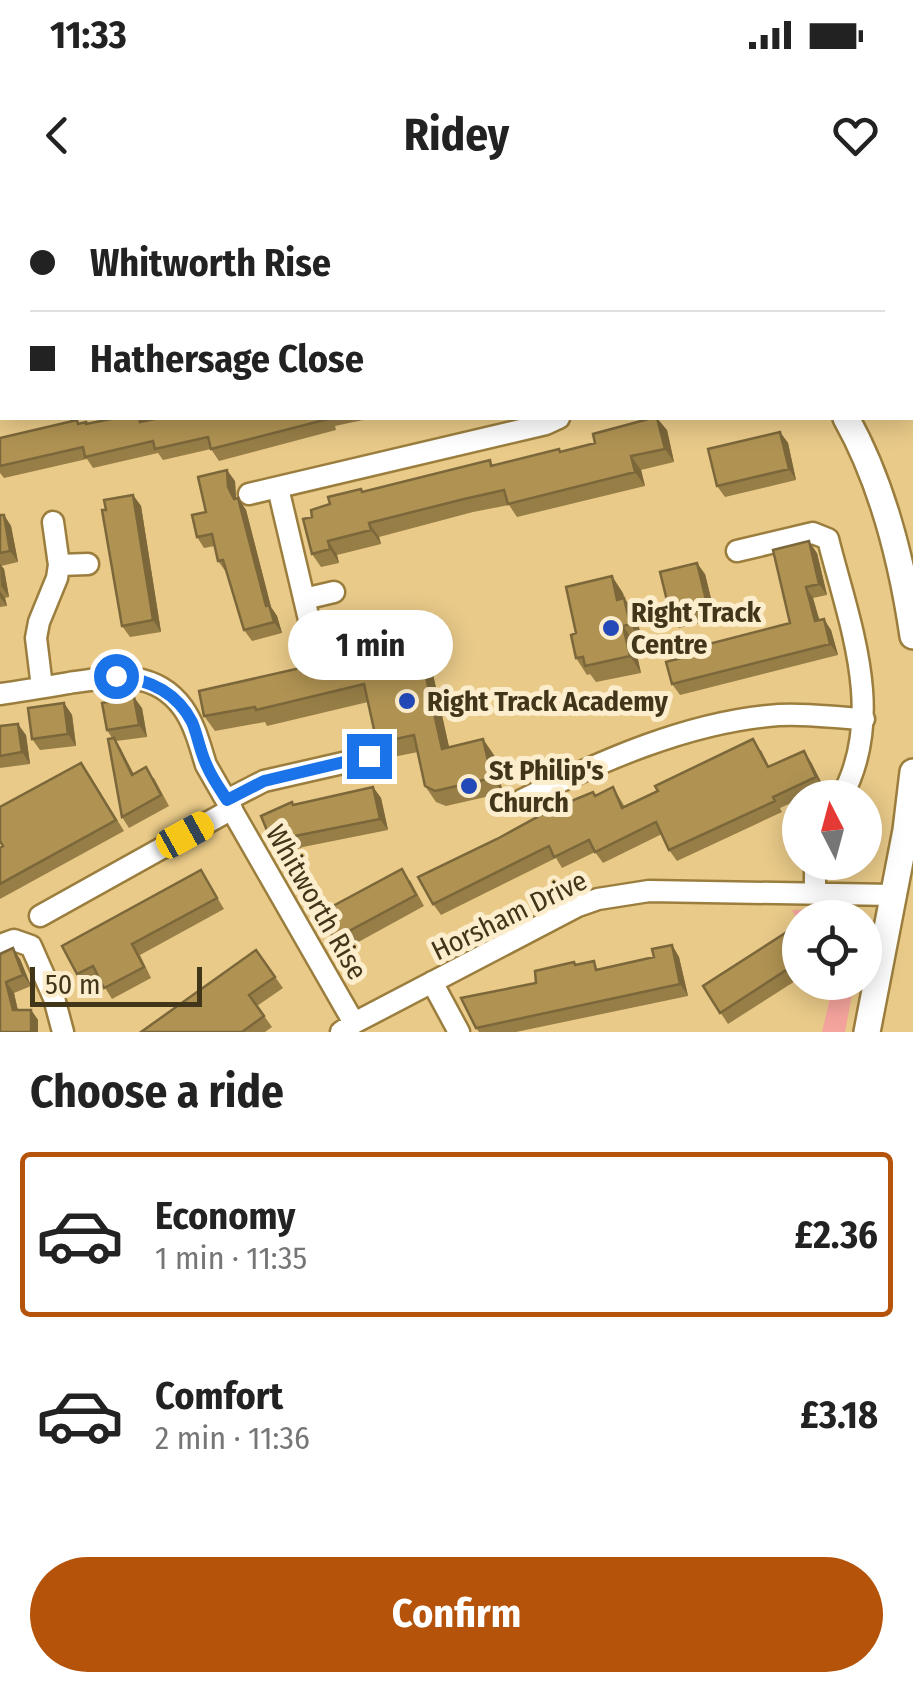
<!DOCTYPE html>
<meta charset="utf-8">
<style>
:root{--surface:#fff;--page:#f2f2f2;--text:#222;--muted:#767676;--line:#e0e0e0;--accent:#b45309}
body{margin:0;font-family:"Fira Sans Condensed",sans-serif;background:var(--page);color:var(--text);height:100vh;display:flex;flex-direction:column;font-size:38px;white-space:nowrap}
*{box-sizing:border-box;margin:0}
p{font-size:32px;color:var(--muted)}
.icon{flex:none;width:55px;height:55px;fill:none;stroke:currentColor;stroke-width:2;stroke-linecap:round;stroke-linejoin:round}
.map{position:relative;height:832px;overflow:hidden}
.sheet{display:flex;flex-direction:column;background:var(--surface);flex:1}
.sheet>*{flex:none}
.guide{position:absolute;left:0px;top:0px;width:915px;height:220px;box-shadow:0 5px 25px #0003;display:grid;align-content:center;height:220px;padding:0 30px;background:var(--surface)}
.needle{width:65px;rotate:354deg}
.buttons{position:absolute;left:782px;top:580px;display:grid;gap:20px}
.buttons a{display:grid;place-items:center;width:100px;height:100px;border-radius:50%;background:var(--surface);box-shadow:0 5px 25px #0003;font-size:50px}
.scale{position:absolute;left:30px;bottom:25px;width:172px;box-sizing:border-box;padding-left:10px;border:5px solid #41351a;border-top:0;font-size:28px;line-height:35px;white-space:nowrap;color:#41351a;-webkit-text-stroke:8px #fcedcd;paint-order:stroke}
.end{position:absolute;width:45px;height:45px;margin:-22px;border:12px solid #1a73e8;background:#fff;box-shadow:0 0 0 5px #fff}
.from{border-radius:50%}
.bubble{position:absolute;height:70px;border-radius:35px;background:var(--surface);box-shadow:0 5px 25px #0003;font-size:32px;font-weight:700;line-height:70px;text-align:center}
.car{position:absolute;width:30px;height:60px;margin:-30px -15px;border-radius:12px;box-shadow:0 0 8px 2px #0007;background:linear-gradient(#f5c518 24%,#345 0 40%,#f5c518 0 76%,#345 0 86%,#f5c518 0)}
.guide b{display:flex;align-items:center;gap:35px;height:95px;font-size:38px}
.guide b+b{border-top:2px solid var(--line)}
.guide i{width:25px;height:25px;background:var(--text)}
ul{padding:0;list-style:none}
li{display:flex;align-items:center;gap:30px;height:165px;margin:0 20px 15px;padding:0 10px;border:5px solid transparent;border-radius:10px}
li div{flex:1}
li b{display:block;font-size:38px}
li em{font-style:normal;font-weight:700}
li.selected{border-color:var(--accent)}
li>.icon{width:90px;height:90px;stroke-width:1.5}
h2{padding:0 30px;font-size:45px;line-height:120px}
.action{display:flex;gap:20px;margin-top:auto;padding:20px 30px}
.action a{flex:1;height:115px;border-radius:60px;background:var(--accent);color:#fff;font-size:40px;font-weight:700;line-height:115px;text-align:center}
.status{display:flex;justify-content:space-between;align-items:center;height:70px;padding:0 50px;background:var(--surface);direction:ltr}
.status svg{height:28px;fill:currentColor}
header{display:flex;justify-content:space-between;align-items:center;height:130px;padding:0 30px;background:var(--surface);font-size:45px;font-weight:700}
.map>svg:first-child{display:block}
</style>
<div class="status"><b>11:33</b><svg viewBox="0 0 49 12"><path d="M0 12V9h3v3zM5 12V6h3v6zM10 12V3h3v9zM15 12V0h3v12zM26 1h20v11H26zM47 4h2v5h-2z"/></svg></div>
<header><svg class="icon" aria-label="back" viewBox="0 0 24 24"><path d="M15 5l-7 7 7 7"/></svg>Ridey<svg class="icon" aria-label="heart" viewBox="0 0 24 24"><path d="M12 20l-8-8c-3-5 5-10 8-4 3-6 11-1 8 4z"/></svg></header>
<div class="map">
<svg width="913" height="832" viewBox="0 0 913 832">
<rect width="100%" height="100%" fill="#e9ca89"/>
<path fill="#f5a49d" d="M 847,709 L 858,717 L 800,718 L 800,724 L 792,710 Z
M 823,783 L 854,783 L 845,832 L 822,832 L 831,794 Z"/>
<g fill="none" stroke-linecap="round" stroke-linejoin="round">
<g stroke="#9b7e3e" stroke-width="25">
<path id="minor" d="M 242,0 L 243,2
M 912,171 L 913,171
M 278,288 L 310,424
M 249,294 L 546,224 L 559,218
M 737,351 L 813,333 L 828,339 C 849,423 887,515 841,598
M 59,365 L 88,364
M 304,399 L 334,392
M 42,487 L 36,438 L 39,422 L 57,378 L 59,365 L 53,322
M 0,494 C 23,491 46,487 69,483 C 111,477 154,468 183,508 C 195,525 200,546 206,565 L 354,823
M 227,600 L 264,581 L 369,557
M 522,600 C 601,561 690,521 779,515 C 807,513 835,518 864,519
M 815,662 L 815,694
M 40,716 L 232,609
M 0,745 L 14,740 L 31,746 L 54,798 L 63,832
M 432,782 L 459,832
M 341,832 L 354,823 L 578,706 L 598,699 L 649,691 L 893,695"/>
</g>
<g stroke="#9b7e3e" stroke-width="30">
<path id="tertiary" d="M 673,0 L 675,2
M 846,218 C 883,284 902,361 913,436
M 867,832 L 906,630 L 913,572"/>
</g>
<use href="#minor" stroke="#fff" stroke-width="20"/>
<use href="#tertiary" stroke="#fff" stroke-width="25"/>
</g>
<path fill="#977e47" d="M 116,218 L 142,218 L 144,221 L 159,218 L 362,218 L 363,220 L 335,226 L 336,230 L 219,261 L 211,249 L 163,260 L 158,253 L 93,268 L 87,259 L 4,278 L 0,273 L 0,238 L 77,220 L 79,223 L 87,224 Z
M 667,230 L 674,262 L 641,270 L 645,286 L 517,317 L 509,305 L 473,312 L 379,337 L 381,344 L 337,355 L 339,363 L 321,367 L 312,354 L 312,317 L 330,304 L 361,289 L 363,292 L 490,260 L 493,265 L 559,249 L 561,252 Z
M 780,232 L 788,243 L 796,280 L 725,297 L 717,286 Z
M 235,281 L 236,298 L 238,298 L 246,310 L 271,407 L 277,416 L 282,433 L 252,441 L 244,430 L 226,372 L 218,361 L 215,346 L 204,348 L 197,337 L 206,312 Z
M 133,295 L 141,306 L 161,432 L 130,437 L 122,426 L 106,310 Z
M 0,315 L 4,315 L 11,326 L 18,362 L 1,366 L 4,369 L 9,397 L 5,398 L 7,406 L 0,407 Z
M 817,353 L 827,395 L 813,398 L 819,420 L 831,430 L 838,455 L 680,495 L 672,484 L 689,456 L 790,423 Z
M 705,374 L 716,419 L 679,428 L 671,417 Z
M 623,393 L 624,398 L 636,414 L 642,441 L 634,442 L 641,473 L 596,482 L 590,474 L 587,475 L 576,458 L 576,433 Z
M 414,423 L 425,438 L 449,547 L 494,555 L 503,593 L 446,606 L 436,602 L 425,586 L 418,552 L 388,558 L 377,543 L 368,502 L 267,526 L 265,522 L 215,531 L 204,516 L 358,455 L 385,435 Z
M 64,503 L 72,515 L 76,546 L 40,550 L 32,539 Z
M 142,508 L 147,537 L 116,541 L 134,574 L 154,578 L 169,606 L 129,628 L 122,617 L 112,538 L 107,530 Z
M 0,526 L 26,535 L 30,564 L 0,568 Z
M 761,550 L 769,566 L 811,562 L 824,588 L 800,598 L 800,599 L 780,608 L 782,612 L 677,661 L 669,650 L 662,634 L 603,663 L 595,652 L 562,668 L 556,658 L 441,715 L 433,704 L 497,639 L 613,587 L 625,607 Z
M 89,574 L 124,631 L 0,699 L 0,648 Z
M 373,587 L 381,598 L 388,630 L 303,647 L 281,656 L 273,645 L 294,605 Z
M 201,670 L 224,709 L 140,755 L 151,778 L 112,799 L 99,778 L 85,785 L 77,774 Z
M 410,680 L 424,706 L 342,751 L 334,739 Z
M 800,744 L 800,778 L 728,824 L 703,786 Z
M 672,745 L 679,757 L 688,796 L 516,832 L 479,832 L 476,828 L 536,783 L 574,762 L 576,765 L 600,769 L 654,757 Z
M 256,750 L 283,788 L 257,806 L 272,827 L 265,832 L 141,832 Z
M 0,754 L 20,759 L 31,786 L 14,793 L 18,810 L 31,810 L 38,820 L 0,832 Z"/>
<path fill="#7b673a" d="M 657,218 L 667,230 L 674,262 L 665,249 Z
M 780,232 L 788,243 L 796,280 L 789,269 Z
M 631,256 L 641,270 L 645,286 L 635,272 Z
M 227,270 L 235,281 L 236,298 L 240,306 L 238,298 L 246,310 L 271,407 L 277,416 L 282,433 L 274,422 L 266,406 L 234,299 L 228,287 Z
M 133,295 L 141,306 L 161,432 L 153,420 Z
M 4,315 L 11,326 L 18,362 L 10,351 Z
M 369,323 L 379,337 L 381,344 L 371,330 Z
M 328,341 L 337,355 L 339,363 L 330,349 Z
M 809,341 L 817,353 L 827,395 L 819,384 Z
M 697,363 L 705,374 L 716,419 L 708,408 Z
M 0,364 L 4,369 L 9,397 L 1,386 Z
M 612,376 L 623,393 L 628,416 L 617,400 Z
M 806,387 L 813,398 L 823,432 L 815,421 Z
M 0,391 L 5,398 L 7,406 L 0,397 Z
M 624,398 L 636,414 L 642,441 L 630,424 Z
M 824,419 L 831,430 L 838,455 L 830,444 Z
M 414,423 L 425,438 L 453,565 L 442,549 Z
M 623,426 L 634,442 L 641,473 L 630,456 Z
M 134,497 L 142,508 L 147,537 L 139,525 Z
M 64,503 L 72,515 L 76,546 L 68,534 Z
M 18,524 L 26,535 L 30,564 L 22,552 Z
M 114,538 L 121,549 L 139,586 L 132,575 Z
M 483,539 L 494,555 L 503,593 L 492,578 Z
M 804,551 L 811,562 L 824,588 L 816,577 Z
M 373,587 L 381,598 L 388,630 L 380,619 Z
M 672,745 L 679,757 L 688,796 L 680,784 Z
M 13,748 L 20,759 L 31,786 L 23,775 Z
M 6,782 L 14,793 L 20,821 L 13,810 Z
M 31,810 L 38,820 L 38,832 L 31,832 Z"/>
<path fill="#b09353" stroke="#7b673a" stroke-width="2.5" d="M 151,0 L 185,0 L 186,2 L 152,2 Z
M 280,0 L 312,0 L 312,2 L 281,2 Z
M 440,0 L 488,0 L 489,2 L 434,2 Z
M 819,0 L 913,0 L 913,14 L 912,2 L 809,2 Z
M 116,218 L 139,218 L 140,222 L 159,218 L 328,218 L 328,219 L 211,249 L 208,237 L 155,249 L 153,241 L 85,257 L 83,247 L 0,266 L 0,238 L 77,220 L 78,224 L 86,222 L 86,224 Z
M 652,218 L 657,218 L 665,249 L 631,256 L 635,272 L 508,304 L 504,290 L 464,299 L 369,323 L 371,330 L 328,341 L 330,349 L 312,354 L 303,319 L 312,317 L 311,310 L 330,304 L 328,297 L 361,289 L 362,292 L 490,260 L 491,266 L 559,249 L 560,252 L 595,243 L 593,234 Z
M 780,232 L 789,269 L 717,286 L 708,249 Z
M 227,270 L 228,287 L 234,299 L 238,298 L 266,406 L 269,405 L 274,422 L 244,430 L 223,360 L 218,361 L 212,334 L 197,337 L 192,315 L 206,312 L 198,277 Z
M 133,295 L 153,420 L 122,426 L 102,310 L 106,310 L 104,300 Z
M 0,315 L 4,315 L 10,351 L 0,353 Z
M 809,341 L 819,384 L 806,387 L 815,421 L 824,419 L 830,444 L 672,484 L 666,462 L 689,456 L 688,454 L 699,451 L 697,447 L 790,423 L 773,350 Z
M 697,363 L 708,408 L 671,417 L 660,372 Z
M 612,376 L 617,400 L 624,398 L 630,424 L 623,426 L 630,456 L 585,466 L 583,457 L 576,458 L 571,435 L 576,433 L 566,387 Z
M 414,423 L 442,549 L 483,539 L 492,578 L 435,591 L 425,586 L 414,535 L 377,543 L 364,484 L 256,510 L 255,507 L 204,516 L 199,491 L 358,455 L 355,441 L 385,435 L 384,429 Z
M 134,497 L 139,525 L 107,530 L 102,503 Z
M 64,503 L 68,534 L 32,539 L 28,508 Z
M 18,524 L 22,552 L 0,556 L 0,526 Z
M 114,538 L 132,575 L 146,567 L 161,595 L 122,617 L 108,539 Z
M 753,539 L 768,567 L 804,551 L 816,577 L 773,597 L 775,601 L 669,650 L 656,622 L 595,652 L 589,640 L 554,657 L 549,646 L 433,704 L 418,677 L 497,639 L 552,609 L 593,592 L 595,596 L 613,587 L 622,608 L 658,591 L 655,586 Z
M 81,563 L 116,620 L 0,684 L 0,648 L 3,646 L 0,641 L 0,607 Z
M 373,587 L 380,619 L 295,636 L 273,645 L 261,616 L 292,602 L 293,605 Z
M 402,669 L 416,695 L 334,739 L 320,713 Z
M 201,670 L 217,698 L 132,744 L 144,767 L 104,788 L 93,766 L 77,774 L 62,746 Z
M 790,730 L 800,745 L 800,761 L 720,813 L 703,786 Z
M 672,745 L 680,784 L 476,828 L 461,798 L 536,783 L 535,771 L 574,762 L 575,765 L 594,761 L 596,770 L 654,757 L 652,749 Z
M 13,748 L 23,775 L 6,782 L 13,810 L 31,810 L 31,832 L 0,832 L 0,754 Z
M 256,750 L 275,777 L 249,795 L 264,816 L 242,832 L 141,832 Z"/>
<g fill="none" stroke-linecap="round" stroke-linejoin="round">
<path stroke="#1a73e8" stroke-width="12" d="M 116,476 C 148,479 176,491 192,522 C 198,536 200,552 207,566 C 212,578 220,589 227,600 L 264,581 L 369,556"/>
</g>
<g fill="#2449b8" stroke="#fcedcd" stroke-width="4">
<circle cx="611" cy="428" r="10"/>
<circle cx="407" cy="501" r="10"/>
<circle cx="469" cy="586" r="10"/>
</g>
<g text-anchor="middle" stroke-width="10" stroke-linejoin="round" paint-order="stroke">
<g font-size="28" font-weight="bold" fill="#41351a" stroke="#fcedcd" text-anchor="start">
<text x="631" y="422">Right Track<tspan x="631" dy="32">Centre</tspan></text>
<text x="427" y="511">Right Track Academy</text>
<text x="489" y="580">St Philip's<tspan x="489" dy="32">Church</tspan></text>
</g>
<g font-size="28" fill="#41351a" stroke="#fcedcd">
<text transform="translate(317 702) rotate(60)" y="10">Whitworth Rise</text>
<text transform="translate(509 715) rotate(-26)" y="10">Horsham Drive</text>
</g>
</g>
</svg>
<div class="buttons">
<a><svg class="needle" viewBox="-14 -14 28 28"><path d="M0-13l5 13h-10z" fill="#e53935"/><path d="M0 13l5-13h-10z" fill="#767676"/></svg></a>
<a><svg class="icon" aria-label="locate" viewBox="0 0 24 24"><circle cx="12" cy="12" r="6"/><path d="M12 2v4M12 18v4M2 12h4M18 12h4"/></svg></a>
</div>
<div class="scale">50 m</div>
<i class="end from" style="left:116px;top:476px"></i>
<i class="end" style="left:369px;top:556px"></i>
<div class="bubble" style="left:288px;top:410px;width:165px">1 min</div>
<i class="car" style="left:185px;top:635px;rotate:61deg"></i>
<div class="guide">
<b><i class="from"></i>Whitworth Rise</b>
<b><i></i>Hathersage Close</b>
</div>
</div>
<section class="sheet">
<h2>Choose a ride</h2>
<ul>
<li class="selected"><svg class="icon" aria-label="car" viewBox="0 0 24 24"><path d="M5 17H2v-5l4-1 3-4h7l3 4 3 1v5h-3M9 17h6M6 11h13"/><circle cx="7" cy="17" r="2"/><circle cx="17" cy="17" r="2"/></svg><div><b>Economy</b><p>1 min · 11:35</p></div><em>£2.36</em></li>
<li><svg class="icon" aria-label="car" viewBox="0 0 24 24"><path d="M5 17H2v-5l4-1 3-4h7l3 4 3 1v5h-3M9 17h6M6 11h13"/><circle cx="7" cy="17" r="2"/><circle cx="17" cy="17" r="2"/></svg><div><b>Comfort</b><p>2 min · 11:36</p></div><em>£3.18</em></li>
</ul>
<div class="action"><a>Confirm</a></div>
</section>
